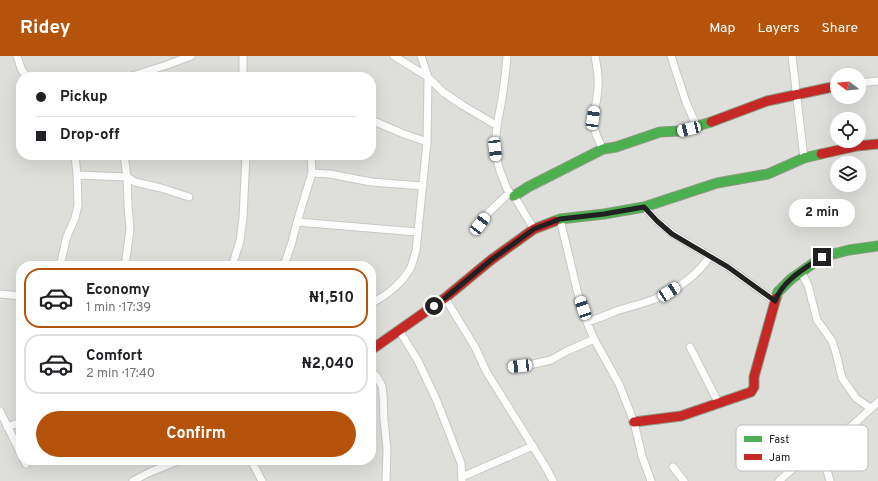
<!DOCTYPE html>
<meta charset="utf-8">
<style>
:root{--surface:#fff;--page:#f6f6f6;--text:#202124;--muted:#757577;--line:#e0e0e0;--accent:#b45309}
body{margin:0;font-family:Overpass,sans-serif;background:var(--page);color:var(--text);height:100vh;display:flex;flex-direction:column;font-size:15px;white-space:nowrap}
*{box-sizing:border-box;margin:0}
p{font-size:13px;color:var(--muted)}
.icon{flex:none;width:22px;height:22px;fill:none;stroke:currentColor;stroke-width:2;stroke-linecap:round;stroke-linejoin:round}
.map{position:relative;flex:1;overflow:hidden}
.details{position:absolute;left:16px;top:205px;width:360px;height:204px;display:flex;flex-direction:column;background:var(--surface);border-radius:16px;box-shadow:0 4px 16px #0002}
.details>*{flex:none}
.hud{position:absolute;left:16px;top:16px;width:360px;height:88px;border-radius:16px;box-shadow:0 4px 16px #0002;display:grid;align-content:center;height:88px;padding:0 20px;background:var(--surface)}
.needle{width:26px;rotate:286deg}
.buttons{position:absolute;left:830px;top:12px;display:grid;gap:8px}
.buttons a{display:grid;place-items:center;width:36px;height:36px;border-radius:50%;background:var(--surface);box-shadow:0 4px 16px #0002;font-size:20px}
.end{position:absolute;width:18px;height:18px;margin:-9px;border:5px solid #212121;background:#fff;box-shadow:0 0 0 2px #fff}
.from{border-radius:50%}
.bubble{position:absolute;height:28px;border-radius:14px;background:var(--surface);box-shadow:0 4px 16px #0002;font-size:13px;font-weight:700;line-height:28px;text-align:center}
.car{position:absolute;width:12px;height:24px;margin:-12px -6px;border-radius:5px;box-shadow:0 0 3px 1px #0007;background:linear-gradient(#fff 24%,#345 0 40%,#fff 0 76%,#345 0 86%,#fff 0)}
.hud b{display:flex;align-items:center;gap:14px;height:38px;font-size:15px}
.hud b+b{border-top:1px solid var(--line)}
.hud i{width:10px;height:10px;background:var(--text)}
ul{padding:7px 0 0;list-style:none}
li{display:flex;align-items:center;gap:12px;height:60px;margin:0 8px 6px;padding:0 12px;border:2px solid var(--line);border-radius:16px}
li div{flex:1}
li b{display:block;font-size:15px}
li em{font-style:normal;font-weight:700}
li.current{border-color:var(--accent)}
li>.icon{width:36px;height:36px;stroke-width:1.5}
.cta{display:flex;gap:8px;margin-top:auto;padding:8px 20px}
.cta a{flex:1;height:46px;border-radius:24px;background:var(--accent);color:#fff;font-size:16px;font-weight:700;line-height:46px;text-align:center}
header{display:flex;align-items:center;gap:24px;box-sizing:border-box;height:56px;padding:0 20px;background:var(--accent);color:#fff}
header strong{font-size:19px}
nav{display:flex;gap:22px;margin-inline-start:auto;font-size:14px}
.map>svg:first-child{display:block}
</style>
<header>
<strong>Ridey</strong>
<nav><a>Map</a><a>Layers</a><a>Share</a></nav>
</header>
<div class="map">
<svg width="878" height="425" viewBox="0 0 878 425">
<rect width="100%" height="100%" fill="#eeefe9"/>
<path fill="#dededb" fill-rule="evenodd" d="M 0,0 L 878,0 L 878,425 L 0,425 ZM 837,19 L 859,19 L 859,41 L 837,41 ZM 21,21 L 371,21 L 371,99 L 21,99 ZM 837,63 L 859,63 L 859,85 L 837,85 ZM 837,107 L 859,107 L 859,129 L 837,129 ZM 21,210 L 371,210 L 371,404 L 21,404 Z"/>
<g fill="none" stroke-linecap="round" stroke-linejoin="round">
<g stroke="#c8c8c5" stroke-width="9">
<path id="street" d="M 17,0 C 20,8 21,17 28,21
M 243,0 L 243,21
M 394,0 L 428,21 L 443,36 L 462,49 L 496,69
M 507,0 C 506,14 504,29 502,43 C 496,75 490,94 504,125 C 506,131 508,137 514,140 L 534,173
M 595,0 C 597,10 599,21 598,32 C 596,59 587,65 603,93
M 671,0 L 686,46 L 697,71
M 792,0 L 804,102
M 129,21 L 167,9 L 191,0
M 859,27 L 878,25
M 371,64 L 404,78 L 427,86
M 124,99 L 127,121 L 128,150 L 130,173 L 125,210
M 312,117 L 330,118 L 371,126 L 423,130
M 77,119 L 127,121 L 135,126 L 161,132 L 189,141
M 644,151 L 657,165 L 673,178 L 728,211 L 775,245
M 560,163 L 578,238 L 587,266 L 594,283 L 619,328 L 634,366 L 642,400 L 651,425
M 297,166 L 417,176
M 480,168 L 489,156 L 509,137
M 60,210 L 67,180 L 75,162 L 78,149 L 77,119 L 75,99
M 232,210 L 240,185 L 243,162 L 246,99
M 284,210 L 292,186 L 297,166 L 312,117 L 311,99
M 801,216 L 808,229 L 817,264 L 832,285 L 836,297 L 842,322 L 856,342 L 870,352
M 0,238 L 21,240
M 445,242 L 475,291 L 486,315 L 545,410 L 553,425
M 371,247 C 387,240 403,226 411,211 C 413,206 414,200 416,195 L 427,86 L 428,21 L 421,0
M 587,266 C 597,263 607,259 616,255 C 629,251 642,248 655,243 C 676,234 697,220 710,200
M 399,274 L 418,305 L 436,343 L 461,407 L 462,425
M 690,291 L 718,346
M 510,311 L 529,309 L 551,304 L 565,296 L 594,283
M 371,315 L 377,321 L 382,330 L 383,339 L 384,364 L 387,393 L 386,425
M 0,355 L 21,398
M 7,371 L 21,366
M 818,395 L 823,400 L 830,425
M 24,404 L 26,408
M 251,404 L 262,425
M 673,411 L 684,425
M 462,421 L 533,390
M 133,425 L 148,417 L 180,404
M 779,425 L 800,406 L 853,369 L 878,346"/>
</g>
<g stroke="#8b9b7f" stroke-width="11">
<path id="fast" d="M 514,140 L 528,131 L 603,93 L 616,91 L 660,76 L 681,75 L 711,66
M 555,165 L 560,163 L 604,158 L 644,151 L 717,127 L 768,118 L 804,102 L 821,98
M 776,242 L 778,236 L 791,223 L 822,201 L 849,194 L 878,190"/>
</g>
<g stroke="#8b9b7f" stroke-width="11">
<path id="jam" d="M 711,66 L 767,45 L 837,30
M 821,98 L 857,90 L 878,88
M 371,294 L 445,242 L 491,204 L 534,173 L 555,165
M 634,366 L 681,360 L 751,336 L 754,331 L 754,321 L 776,242"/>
</g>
<use href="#street" stroke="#fcfdfc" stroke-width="7"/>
<use href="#fast" stroke="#4caf50" stroke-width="9"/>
<use href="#jam" stroke="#c62828" stroke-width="9"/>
</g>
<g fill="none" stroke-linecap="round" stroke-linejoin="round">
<path stroke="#212121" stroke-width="5" d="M 434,250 L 445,242 L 491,204 L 534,173 L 560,163 L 604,158 L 644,151 L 657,165 L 672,178 L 728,211 L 775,245 C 783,224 804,213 822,201"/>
</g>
<rect x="736" y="369" width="132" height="46" rx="6" fill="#fff" stroke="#bcbcbc" stroke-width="1"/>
<rect x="744" y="380" width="18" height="6" fill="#4caf50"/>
<rect x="744" y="398" width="18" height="6" fill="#c62828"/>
<g font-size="11" fill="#212121">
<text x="769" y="387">Fast</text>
<text x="769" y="405">Jam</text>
</g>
</svg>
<div class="buttons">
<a><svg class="needle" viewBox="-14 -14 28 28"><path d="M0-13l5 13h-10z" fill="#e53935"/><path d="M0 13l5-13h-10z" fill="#757577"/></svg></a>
<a><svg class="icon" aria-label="locate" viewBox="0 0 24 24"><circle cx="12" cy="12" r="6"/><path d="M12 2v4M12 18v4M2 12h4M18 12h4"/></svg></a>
<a><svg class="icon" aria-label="layers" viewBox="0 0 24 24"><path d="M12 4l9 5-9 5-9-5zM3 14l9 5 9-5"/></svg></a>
</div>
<i class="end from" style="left:434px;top:250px"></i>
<i class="end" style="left:822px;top:201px"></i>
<div class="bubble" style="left:789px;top:143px;width:66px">2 min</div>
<i class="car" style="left:593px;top:62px;rotate:8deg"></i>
<i class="car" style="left:689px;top:73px;rotate:256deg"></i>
<i class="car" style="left:495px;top:93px;rotate:174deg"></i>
<i class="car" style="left:480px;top:168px;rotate:37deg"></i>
<i class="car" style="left:669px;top:236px;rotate:57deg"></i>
<i class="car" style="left:583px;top:252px;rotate:341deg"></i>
<i class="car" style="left:520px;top:310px;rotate:264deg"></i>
<div class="hud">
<b><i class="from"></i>Pickup</b>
<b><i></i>Drop-off</b>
</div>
<section class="details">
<ul>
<li class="current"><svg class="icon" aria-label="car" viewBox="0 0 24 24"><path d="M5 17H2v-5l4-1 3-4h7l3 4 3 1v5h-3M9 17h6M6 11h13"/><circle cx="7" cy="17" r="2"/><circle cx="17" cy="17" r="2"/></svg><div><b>Economy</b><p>1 min · 17:39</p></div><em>₦1,510</em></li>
<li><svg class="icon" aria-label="car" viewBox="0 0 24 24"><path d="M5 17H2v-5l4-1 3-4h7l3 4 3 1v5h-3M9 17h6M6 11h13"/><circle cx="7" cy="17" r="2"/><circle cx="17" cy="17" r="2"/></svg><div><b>Comfort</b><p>2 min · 17:40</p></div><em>₦2,040</em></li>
</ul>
<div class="cta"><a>Confirm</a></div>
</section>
</div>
